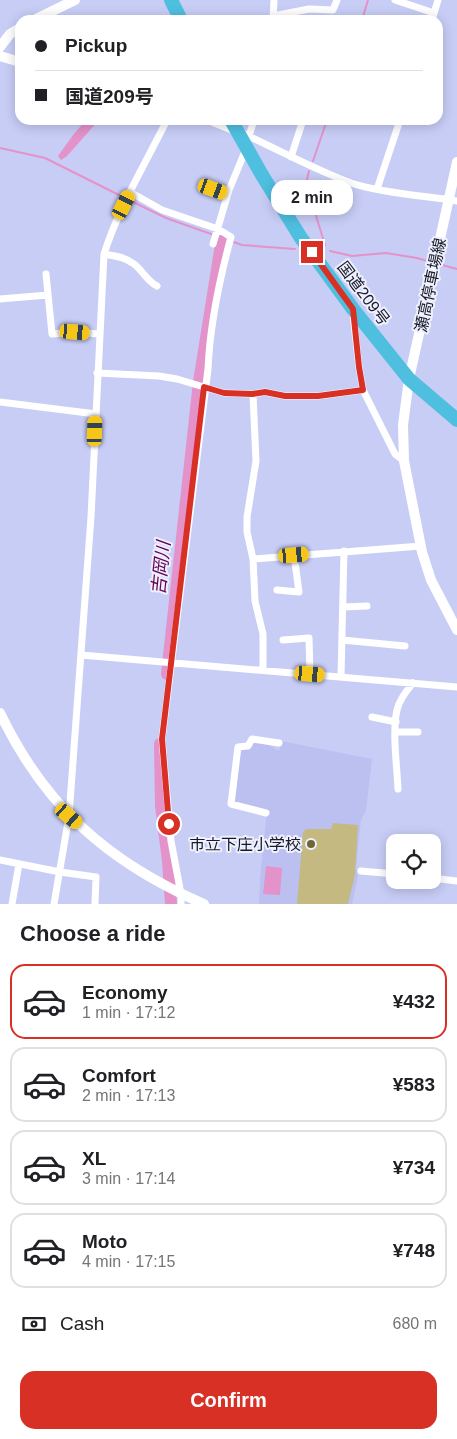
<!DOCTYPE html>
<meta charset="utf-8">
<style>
:root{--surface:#fff;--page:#f2f2f2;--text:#202124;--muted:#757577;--line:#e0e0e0;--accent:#d93025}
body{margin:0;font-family:Arial,"Noto Sans JP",sans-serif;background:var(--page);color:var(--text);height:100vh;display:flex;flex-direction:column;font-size:19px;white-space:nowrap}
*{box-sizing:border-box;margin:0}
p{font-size:16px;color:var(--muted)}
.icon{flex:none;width:28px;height:28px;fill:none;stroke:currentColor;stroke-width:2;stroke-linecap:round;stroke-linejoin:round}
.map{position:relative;height:904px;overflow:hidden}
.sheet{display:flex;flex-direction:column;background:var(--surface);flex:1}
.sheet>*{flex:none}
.guide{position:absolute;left:15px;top:15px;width:428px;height:110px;border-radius:15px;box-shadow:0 2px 12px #0003;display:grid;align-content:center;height:110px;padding:0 20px;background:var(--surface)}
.buttons{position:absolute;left:386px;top:834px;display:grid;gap:10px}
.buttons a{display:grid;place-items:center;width:55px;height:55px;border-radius:10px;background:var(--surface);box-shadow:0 2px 12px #0003;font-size:25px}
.end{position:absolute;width:22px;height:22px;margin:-11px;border:6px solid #d93025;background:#fff;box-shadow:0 0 0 2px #fff}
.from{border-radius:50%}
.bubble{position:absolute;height:35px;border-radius:15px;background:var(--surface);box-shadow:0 2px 12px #0003;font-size:16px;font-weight:800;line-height:35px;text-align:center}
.car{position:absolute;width:15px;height:30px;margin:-15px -8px;border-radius:6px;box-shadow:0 0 4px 1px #0007;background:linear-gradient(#f5c518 24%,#345 0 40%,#f5c518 0 76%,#345 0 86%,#f5c518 0)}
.guide b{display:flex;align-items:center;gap:18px;height:48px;font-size:19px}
.guide b+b{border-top:1px solid var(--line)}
.guide i{width:12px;height:12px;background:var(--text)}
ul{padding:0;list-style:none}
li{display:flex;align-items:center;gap:15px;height:75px;margin:0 10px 8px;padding:0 10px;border:2px solid var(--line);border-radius:15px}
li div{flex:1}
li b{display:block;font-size:19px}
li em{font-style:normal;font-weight:800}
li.current{border-color:var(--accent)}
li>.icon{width:45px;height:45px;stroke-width:1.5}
h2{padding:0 20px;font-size:22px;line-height:60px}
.pay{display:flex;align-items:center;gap:12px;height:55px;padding:0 20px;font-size:19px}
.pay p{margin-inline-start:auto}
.cta{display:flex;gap:10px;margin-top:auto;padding:10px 20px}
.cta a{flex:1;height:58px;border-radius:15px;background:var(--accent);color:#fff;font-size:20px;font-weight:800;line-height:58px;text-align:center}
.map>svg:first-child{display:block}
</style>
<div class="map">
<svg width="457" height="904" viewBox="0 0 457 904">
<rect width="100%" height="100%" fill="#c8cdf6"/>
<path fill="#bbc0f1" d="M 281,741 L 372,759 L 366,810 L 361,820 L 356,868 L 358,876 L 352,904 L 259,904 L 260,878 L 267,811 L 235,802 L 240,750 L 254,742 L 267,744 L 279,751 Z"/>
<path fill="#c4ba81" d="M 333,823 L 358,825 L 355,875 L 348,904 L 297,904 L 303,832 L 306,829 L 331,829 Z"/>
<path fill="#e492ca" d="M 86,120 L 99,120 L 67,156 L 61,160 L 58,156 L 73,135 Z
M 266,866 L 282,868 L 280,895 L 263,894 Z"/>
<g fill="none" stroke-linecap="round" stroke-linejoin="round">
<path stroke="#e492ca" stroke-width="2" d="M 362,20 L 368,0
M 0,148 L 45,158 L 125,198
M 313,161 L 327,120
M 309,171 L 306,183 L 325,245
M 129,200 L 166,218 L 242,245 L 295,249
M 330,251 L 352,256 L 386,253 L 417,258 L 431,262
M 442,265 L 457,269"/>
<path stroke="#e492ca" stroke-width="12" d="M 167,674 L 199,382 L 222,238
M 160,744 L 161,806 L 168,861 L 171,904"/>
<path stroke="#fff" stroke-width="7" d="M 395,0 L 434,13
M 273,16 L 309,9 L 333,10 L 337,0
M 273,20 L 274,0
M 432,20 L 438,0
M 240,132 C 277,149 313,169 351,183 C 381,193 426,196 457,201
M 249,136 L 254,120
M 291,157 L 303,120
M 213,189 L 228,194
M 377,189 L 400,120
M 130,192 L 162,210 L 218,229 L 231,237 C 219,281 210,324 208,369 L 162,739 L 171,841 L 181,894 L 181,904
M 213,244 L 229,190 L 246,149
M 104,254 C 115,256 125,257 134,264 C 143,271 147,281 157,286
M 46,274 L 52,334 L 75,332 L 99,334
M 0,299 L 48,295
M 353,314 L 359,367 L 363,390 L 395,454 L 404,461
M 97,373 L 159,376 L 177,379 L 224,393 L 253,394 L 265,392 L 285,396 L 318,396 L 363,390
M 253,394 L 256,461 L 247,517 L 247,532 L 253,559 L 255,601 L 263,634 L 263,669
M 0,402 L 96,414
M 253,559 L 421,546
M 277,590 L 299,592 L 294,555
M 343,607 L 367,606
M 283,640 L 309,638 L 310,674
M 342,640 L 405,646
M 81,655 L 457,687
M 341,676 L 344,551
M 372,717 L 396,722
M 396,732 L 418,732
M 398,789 C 397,766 392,732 397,710 C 399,700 407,690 413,683
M 266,813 L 231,804 L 238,747 L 248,746 L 252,739 L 279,743
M 0,860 L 60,872 L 96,877 L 95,904
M 361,871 L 395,874
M 432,878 L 457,881
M 12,904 L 19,864
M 54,904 L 69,816 L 91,517 L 104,254 C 119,207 145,164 167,120"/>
<path stroke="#fff" stroke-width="10" d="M 34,20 L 75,0
M 0,47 L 10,34 L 20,28
M 0,56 L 20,62
M 211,120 L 236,130
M 457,162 L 409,379 L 403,425 L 404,461 L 422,552 L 431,580 L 457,630
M 0,713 C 45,807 109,863 204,904"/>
<path stroke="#4fbfdf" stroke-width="14" d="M 171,0 L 181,20
M 231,120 L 262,175 L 301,238 L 353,309 L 409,379 L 457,420"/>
</g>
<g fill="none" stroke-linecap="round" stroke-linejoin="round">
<path stroke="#d93025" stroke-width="6" d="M 169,824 L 162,739 L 204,387 L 224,393 L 252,394 L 265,392 L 285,396 L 318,396 L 363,390 L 359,367 L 353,309 L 312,252"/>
</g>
<circle fill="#6f6733" stroke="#eef0fd" stroke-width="2" cx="311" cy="844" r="5"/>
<g text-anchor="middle" stroke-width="4" stroke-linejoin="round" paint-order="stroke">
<g font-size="16" fill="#181928" stroke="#eef0fd">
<text transform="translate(430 285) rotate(-78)" y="6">瀬高停車場線</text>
<text transform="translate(364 293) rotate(53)" y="6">国道209号</text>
</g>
<g font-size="16" fill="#181928" stroke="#eef0fd" text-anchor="end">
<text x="301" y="850">市立下庄小学校</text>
</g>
<g font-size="18" font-style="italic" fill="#680253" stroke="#eef0fd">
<text transform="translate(161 568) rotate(-84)" y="6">吉岡川</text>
</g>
</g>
</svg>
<div class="buttons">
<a><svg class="icon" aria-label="locate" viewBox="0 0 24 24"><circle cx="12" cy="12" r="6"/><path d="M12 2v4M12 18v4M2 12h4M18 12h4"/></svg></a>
</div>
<i class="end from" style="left:169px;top:824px"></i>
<i class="end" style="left:312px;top:252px"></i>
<div class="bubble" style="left:271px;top:180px;width:82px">2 min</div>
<i class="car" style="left:213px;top:189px;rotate:110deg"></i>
<i class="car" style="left:124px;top:205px;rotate:27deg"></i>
<i class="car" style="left:75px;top:332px;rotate:95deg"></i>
<i class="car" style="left:95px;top:431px;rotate:2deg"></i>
<i class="car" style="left:294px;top:555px;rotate:85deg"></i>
<i class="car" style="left:310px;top:674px;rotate:95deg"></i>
<i class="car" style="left:69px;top:816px;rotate:131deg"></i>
<div class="guide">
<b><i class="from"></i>Pickup</b>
<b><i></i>国道209号</b>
</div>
</div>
<section class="sheet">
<h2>Choose a ride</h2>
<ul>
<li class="current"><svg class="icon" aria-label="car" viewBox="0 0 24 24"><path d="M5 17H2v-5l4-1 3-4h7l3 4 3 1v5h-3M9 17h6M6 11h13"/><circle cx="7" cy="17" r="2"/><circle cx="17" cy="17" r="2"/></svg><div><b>Economy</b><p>1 min · 17:12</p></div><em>¥432</em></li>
<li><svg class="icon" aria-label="car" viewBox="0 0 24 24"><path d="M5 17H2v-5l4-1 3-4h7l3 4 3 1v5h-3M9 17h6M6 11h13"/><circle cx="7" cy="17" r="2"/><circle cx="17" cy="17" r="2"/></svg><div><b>Comfort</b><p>2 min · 17:13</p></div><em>¥583</em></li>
<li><svg class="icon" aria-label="car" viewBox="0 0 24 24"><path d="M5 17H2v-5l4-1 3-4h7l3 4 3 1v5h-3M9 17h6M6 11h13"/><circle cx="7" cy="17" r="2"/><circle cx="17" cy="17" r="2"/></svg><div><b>XL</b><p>3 min · 17:14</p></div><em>¥734</em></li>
<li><svg class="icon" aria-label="car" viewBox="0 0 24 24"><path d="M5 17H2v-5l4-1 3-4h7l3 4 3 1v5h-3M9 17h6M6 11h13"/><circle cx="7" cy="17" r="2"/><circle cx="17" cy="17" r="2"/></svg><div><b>Moto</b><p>4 min · 17:15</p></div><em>¥748</em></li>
</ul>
<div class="pay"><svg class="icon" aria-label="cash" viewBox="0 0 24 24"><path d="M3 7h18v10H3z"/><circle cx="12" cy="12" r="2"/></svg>Cash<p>680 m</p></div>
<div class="cta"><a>Confirm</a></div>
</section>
